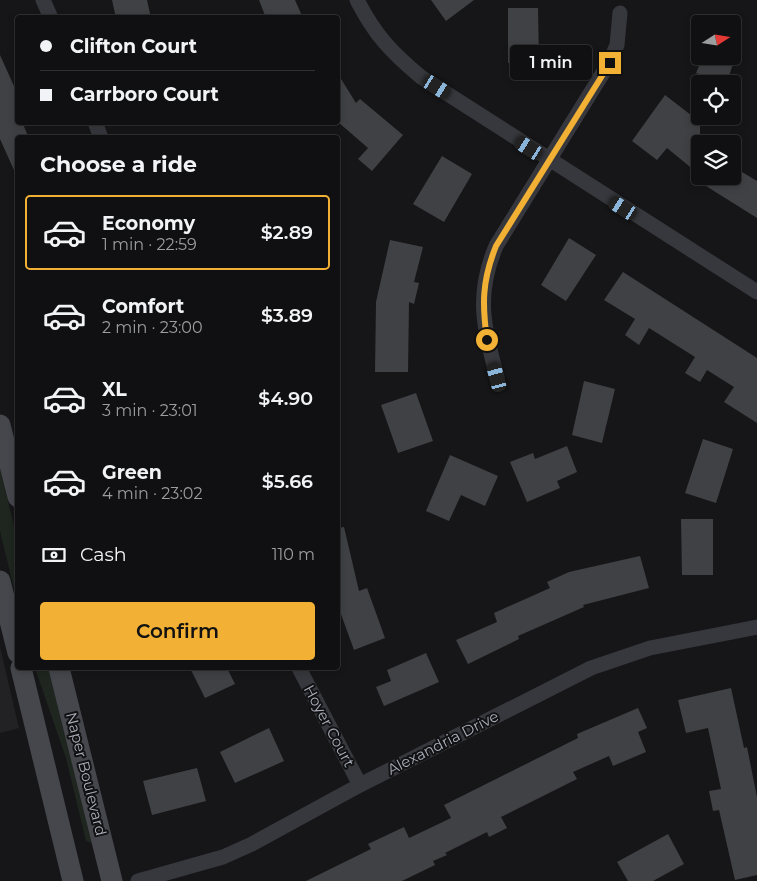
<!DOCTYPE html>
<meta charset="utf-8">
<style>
:root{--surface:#101012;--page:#19191b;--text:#f1f3f6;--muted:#9c9d9f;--line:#303032;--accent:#f2b134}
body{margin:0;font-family:Montserrat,sans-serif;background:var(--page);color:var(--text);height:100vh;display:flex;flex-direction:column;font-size:19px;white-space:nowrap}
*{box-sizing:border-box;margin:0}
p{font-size:16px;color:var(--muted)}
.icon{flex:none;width:28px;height:28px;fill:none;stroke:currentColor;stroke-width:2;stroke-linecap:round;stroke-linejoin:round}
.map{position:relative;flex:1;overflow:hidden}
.details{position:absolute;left:15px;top:135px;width:325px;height:535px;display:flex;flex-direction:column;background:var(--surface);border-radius:5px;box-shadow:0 2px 8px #0003,0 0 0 1px var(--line)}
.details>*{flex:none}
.banner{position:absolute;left:15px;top:15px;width:325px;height:110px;border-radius:5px;box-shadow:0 2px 8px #0003,0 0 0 1px var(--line);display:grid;align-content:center;height:110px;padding:0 25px;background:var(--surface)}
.needle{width:32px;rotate:78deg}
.tools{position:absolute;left:691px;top:15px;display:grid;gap:10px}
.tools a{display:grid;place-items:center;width:50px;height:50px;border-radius:5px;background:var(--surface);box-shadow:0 2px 8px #0003,0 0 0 1px var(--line);font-size:25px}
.end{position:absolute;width:22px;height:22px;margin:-11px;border:6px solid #f2b134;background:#111;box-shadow:0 0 0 2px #111}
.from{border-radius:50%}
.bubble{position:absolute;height:35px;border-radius:5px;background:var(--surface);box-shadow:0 2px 8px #0003,0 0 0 1px var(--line);font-size:16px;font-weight:600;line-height:35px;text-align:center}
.car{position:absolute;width:15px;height:30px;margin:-15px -8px;border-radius:6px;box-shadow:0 0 4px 1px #0007;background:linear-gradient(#222 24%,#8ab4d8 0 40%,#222 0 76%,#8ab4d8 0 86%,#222 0)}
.banner b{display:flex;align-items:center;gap:18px;height:48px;font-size:19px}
.banner b+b{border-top:1px solid var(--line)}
.banner i{width:12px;height:12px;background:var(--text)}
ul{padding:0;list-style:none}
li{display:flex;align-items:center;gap:15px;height:75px;margin:0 10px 8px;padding:0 15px;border:2px solid transparent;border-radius:5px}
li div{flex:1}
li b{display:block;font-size:19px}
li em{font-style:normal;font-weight:600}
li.on{border-color:var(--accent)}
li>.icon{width:45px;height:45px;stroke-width:1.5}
h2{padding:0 25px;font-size:22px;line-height:60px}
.pay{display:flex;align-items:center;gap:12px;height:55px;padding:0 25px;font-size:19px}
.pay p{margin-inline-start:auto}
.primary-button{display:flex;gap:10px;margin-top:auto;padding:10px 25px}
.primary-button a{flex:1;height:58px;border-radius:5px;background:var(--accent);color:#111;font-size:20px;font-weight:600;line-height:58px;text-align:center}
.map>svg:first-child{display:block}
</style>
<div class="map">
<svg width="757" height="881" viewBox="0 0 757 881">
<rect width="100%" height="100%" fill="#161618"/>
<path fill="#222225" d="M 0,647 L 19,728 L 0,733 Z"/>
<path fill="#1e261f" d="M 0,467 L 17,539 L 17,601 L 0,531 Z
M 35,668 L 50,668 L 92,843 L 86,841 L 66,758 Z"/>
<path fill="#404145" d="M 112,0 L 147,0 L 151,18 L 116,18 Z
M 259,0 L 295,0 L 303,18 L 266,18 Z
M 431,0 L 474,0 L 446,21 Z
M 508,8 L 538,8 L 539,63 L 508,63 Z
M 0,55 L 18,95 L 18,122 L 22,122 L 29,138 L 18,138 L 18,179 L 0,139 Z
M 703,56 L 736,56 L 726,84 L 696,73 Z
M 338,74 L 356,103 L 360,99 L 403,135 L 372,171 L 358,159 L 368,148 L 338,122 Z
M 665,95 L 700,122 L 700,175 L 667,148 L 657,160 L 632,141 Z
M 442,156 L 472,174 L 444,222 L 413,204 Z
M 732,166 L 757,181 L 757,218 L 690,176 L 732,176 Z
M 569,238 L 596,255 L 566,301 L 541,285 Z
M 390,240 L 423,247 L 414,282 L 419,283 L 414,304 L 409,302 L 408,372 L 375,372 L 376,302 Z
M 623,272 L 757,358 L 757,423 L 724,402 L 734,387 L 707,370 L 700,382 L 685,373 L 695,357 L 649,328 L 639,345 L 625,335 L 635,319 L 604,300 Z
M 584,381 L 615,389 L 602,443 L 572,435 Z
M 416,393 L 433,441 L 398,453 L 381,405 Z
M 703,439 L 733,449 L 716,503 L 685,493 Z
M 567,446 L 577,472 L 557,481 L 560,488 L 527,502 L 510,462 L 533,453 L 535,459 Z
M 450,455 L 498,476 L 485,506 L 461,495 L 449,521 L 426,511 Z
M 681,519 L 713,519 L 713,575 L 682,575 Z
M 344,527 L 359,591 L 367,588 L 385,638 L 354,650 L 338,606 L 338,528 Z
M 640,556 L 649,588 L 583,605 L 584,607 L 518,636 L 519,639 L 468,664 L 456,640 L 497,622 L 494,613 L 550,588 L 547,582 L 569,572 Z
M 426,653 L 439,682 L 384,706 L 376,687 L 391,681 L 387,670 Z
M 190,668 L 227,668 L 235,684 L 205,698 Z
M 731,688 L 744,748 L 747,747 L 757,797 L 757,875 L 735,880 L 719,810 L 713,811 L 709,791 L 721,789 L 708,728 L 686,733 L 678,700 Z
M 638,708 L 647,728 L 638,732 L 646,752 L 613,766 L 609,756 L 573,772 L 577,779 L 501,817 L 507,828 L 489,837 L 487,832 L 445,853 L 447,855 L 433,861 L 435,865 L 402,881 L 306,881 L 371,849 L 368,844 L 404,827 L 409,838 L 451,818 L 444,805 L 578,738 L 577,734 Z
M 269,728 L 284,761 L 235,783 L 220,752 Z
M 197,768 L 206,801 L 152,815 L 143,781 Z
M 668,834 L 684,864 L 653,881 L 628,881 L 617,862 Z"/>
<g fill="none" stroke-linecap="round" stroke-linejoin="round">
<path stroke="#37383d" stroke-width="15" d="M 43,0 L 51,18
M 357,0 C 375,35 391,52 421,77 L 757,292
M 95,122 L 101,138
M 497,377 C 484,327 475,296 496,246 L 609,63 L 617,45 L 620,13
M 299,668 L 360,785
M 138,881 L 223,857 L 252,844 L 360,785 L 591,668 L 650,648 L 757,627"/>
<path stroke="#45474d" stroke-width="21" d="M 0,425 L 18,497
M 0,581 L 18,653
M 21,668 L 73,881
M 59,668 L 112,881"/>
</g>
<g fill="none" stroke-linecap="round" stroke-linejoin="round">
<path stroke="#f2b134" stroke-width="6" d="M 487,340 C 482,304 482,281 496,246 L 610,63"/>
</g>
<g text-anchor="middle" stroke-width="4" stroke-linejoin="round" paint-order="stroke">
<g font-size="15" fill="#a8adb8" stroke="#111113">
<text transform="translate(329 726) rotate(62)" y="5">Hoyer Court</text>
<text transform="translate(443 743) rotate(-27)" y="5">Alexandria Drive</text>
<text transform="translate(86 774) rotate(76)" y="5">Naper Boulevard</text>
</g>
</g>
</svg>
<div class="tools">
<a><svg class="needle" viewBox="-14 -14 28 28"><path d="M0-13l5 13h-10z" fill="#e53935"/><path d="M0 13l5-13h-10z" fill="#9c9d9f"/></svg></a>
<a><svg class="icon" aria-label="locate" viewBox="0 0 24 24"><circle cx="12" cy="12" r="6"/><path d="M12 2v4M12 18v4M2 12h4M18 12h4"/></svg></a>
<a><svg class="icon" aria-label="layers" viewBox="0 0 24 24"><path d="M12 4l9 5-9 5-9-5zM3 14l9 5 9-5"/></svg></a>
</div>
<i class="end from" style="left:487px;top:340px"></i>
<i class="end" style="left:610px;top:63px"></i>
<div class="bubble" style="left:510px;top:45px;width:82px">1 min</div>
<i class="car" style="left:437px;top:87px;rotate:123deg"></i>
<i class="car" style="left:529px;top:148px;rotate:303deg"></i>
<i class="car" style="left:623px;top:208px;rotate:302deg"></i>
<i class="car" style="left:497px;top:377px;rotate:345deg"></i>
<div class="banner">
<b><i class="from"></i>Clifton Court</b>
<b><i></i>Carrboro Court</b>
</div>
<section class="details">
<h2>Choose a ride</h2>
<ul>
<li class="on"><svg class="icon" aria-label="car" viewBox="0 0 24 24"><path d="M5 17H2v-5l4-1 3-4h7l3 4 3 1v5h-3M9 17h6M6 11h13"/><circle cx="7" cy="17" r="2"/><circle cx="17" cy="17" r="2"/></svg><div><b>Economy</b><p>1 min · 22:59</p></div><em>$2.89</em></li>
<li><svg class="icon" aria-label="car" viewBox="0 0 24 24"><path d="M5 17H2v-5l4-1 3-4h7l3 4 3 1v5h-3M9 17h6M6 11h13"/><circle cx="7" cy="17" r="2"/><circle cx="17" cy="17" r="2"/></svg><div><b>Comfort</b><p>2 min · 23:00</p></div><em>$3.89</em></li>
<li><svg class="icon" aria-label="car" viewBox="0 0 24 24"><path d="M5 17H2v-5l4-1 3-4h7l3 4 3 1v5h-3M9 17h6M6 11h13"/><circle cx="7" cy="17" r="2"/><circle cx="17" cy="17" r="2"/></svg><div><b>XL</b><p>3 min · 23:01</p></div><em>$4.90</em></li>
<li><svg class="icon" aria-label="car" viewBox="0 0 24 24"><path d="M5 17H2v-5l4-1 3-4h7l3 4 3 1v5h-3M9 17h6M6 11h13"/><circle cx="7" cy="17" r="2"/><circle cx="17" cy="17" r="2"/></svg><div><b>Green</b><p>4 min · 23:02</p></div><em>$5.66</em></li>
</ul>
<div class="pay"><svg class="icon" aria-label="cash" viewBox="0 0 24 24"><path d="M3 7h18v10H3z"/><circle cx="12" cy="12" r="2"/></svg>Cash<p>110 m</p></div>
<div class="primary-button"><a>Confirm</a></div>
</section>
</div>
